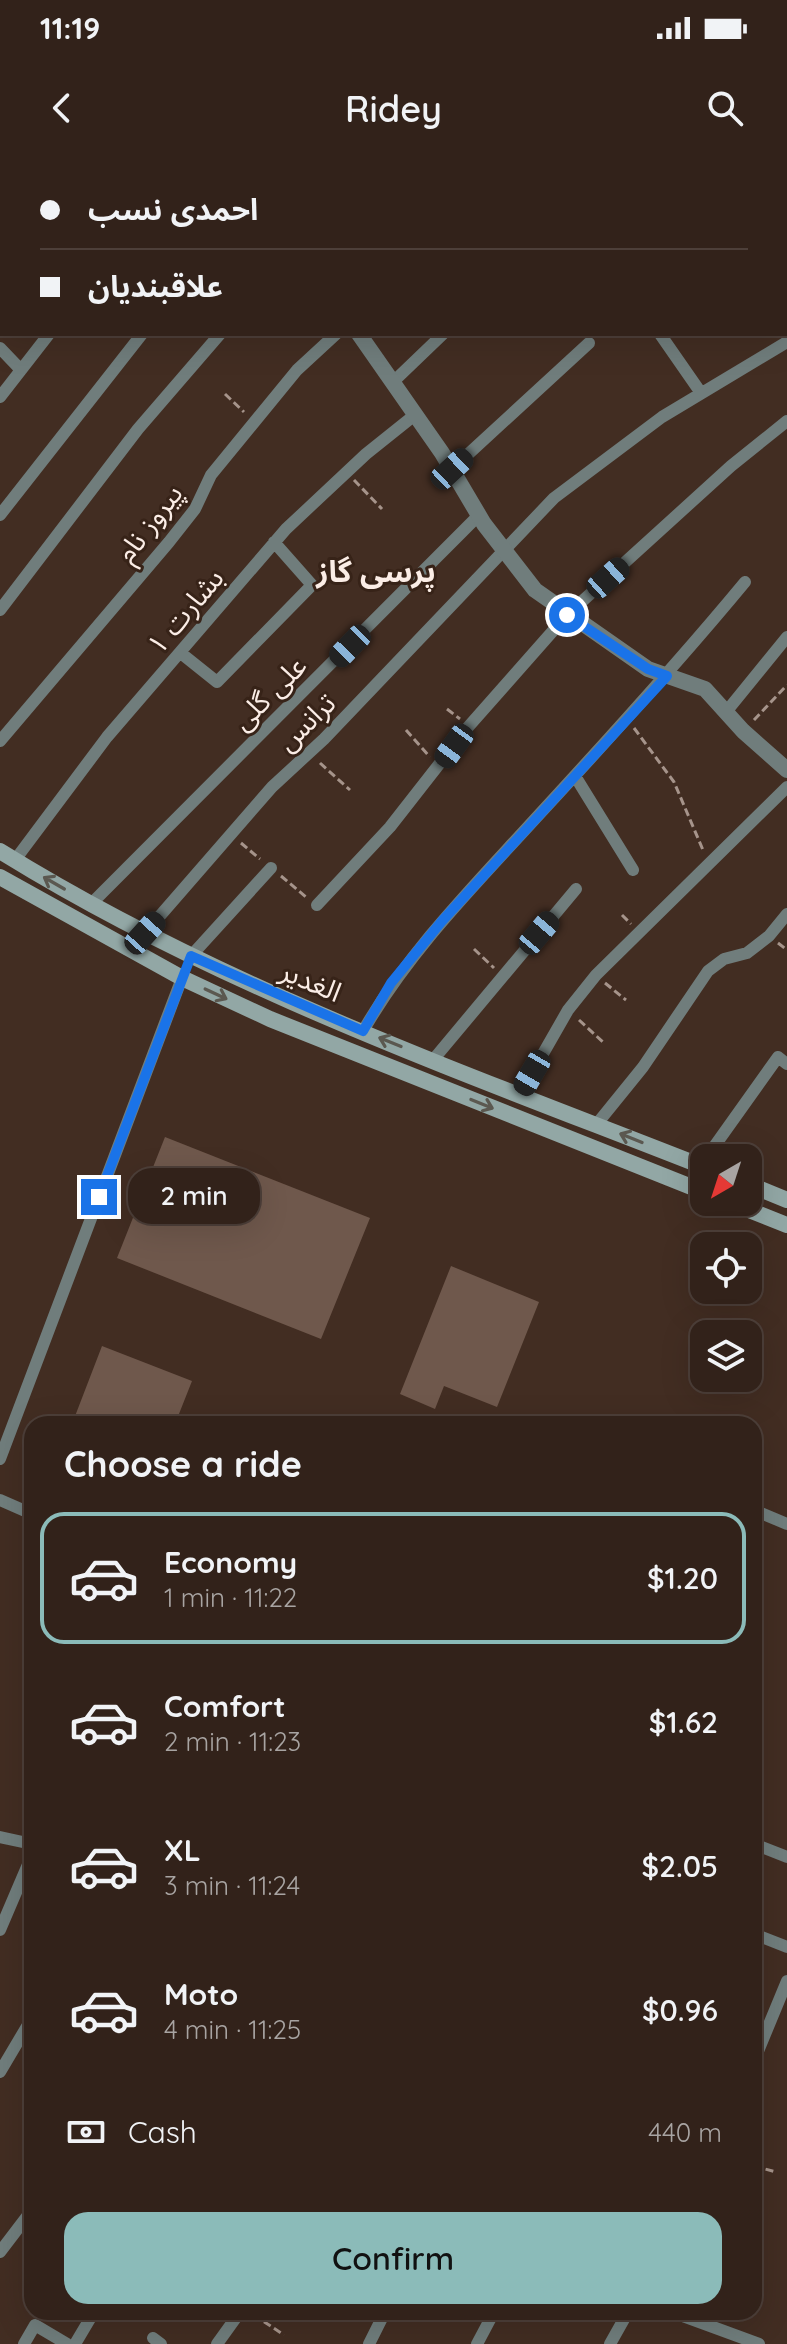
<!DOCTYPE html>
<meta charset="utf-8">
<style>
:root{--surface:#32221a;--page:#3d2f27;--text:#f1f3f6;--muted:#a8a4a2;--line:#4d3f39;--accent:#8bbbb9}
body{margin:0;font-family:Quicksand,"Noto Sans Arabic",sans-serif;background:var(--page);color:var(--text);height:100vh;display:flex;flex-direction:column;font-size:30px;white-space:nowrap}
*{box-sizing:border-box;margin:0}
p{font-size:26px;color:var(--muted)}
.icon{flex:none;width:44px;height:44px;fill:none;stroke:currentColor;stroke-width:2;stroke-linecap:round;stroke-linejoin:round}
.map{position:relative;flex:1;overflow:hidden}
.sheet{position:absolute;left:24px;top:1256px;width:738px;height:904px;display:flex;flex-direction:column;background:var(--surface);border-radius:24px;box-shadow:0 8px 32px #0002,0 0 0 2px var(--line)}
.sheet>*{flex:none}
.banner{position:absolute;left:0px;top:0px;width:788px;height:176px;box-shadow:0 8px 32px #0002,0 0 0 2px var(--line);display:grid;align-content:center;height:176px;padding:0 40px;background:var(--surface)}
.needle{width:52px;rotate:219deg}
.buttons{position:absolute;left:690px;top:984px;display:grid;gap:16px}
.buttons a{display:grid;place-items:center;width:72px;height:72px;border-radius:16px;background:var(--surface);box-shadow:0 8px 32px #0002,0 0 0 2px var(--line);font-size:40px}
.end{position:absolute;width:36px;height:36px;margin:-18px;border:10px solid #1a73e8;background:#fff;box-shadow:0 0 0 4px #fff}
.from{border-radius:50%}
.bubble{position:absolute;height:56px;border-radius:24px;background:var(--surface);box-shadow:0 8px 32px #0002,0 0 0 2px var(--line);font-size:26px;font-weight:600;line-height:56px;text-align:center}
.car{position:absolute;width:24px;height:48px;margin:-24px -12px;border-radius:10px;box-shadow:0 0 6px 2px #0007;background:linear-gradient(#222 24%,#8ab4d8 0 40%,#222 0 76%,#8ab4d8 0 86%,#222 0)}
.banner b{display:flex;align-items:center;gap:28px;height:76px;font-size:30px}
.banner b+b{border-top:2px solid var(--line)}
.banner i{width:20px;height:20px;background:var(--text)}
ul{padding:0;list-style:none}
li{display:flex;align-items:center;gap:24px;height:132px;margin:0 16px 12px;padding:0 24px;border:4px solid transparent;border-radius:24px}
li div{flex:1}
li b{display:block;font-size:30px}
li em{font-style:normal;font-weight:600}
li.on{border-color:var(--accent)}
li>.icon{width:72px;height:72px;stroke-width:1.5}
h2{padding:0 40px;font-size:36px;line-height:96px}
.pay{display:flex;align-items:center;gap:20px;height:88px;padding:0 40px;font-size:30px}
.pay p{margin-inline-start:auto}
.primary-button{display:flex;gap:16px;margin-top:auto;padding:16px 40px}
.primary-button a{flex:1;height:92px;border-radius:24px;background:var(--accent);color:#111;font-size:32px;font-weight:600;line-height:92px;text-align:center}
.status{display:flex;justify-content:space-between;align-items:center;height:56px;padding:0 40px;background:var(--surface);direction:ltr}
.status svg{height:22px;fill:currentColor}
header{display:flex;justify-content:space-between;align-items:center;height:104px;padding:0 40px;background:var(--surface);font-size:36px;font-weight:600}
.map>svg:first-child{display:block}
</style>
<div class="status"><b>11:19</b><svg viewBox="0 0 49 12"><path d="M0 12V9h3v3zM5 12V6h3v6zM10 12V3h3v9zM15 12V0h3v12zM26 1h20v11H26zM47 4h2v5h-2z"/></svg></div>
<header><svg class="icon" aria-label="back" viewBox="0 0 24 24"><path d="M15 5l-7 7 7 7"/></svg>Ridey<svg class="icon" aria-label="search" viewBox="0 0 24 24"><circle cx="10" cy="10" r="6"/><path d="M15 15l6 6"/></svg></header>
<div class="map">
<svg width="787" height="2184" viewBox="0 0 787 2184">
<rect width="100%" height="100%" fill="#422d22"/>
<path fill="#6f584c" d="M 165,977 L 370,1058 L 321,1179 L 117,1098 Z
M 451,1106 L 539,1142 L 497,1247 L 444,1226 L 435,1249 L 400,1234 Z
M 102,1186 L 192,1221 L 175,1264 L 72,1264 Z"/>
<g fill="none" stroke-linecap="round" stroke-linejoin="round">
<path stroke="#a6948b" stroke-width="3" stroke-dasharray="8 4" stroke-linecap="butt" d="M 225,234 L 244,252
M 354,320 L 382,349
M 447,549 L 460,559
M 754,560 L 787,525
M 634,568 L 674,622 L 703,690
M 406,570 L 430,597
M 320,603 L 350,630
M 241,683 L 260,699
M 281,716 L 306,737
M 622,755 L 631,764
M 778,783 L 787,790
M 474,789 L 494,808
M 605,823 L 626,840
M 579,860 L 604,883
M 754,2006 L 776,2012
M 254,2155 L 284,2175"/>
<path stroke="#707d7c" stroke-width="12" d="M 566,0 L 568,2
M 12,2 L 14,0
M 207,2 L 209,0
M 375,2 L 378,0
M 635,2 L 637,0
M 0,15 L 2,13
M 0,87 L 2,86
M 660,174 L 701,233
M 0,188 L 21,210
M 393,222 L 443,174
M 0,237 L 49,174
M 452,309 L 589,183
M 0,355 L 142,174
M 0,450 L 138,269 L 220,174
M 182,494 L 217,522 L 312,425 L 274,382
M 726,552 L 787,477
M 0,581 L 169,382 L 195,349 L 211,315 L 297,210 L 336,174
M 575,616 L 633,710
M 15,700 L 107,577 L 286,369 L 366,294 L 416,254
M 91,744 L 479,355
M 317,745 L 390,667 L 469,566 L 567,455 L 731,306 L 787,261
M 145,773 L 272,627 L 324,579 L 554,338 L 662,257 L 787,182
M 191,796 L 271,708
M 363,871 C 409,791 473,727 535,659 C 607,581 678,503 745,422
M 433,900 L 576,729
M 520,934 L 568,850 L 596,815 L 787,627
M 596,965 L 643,907 L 708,811 L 724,799 L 747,793 L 769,776 L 787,754
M 706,998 L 778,897 L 787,904
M 0,1299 L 182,818
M 0,1340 L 32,1354
M 754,1350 L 787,1364
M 0,1677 L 32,1684
M 754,1684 L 787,1697
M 0,1770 L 32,1695
M 754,1774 L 787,1787
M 754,1901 L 787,1821
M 0,1912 L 32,1858
M 0,2092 L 32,2050
M 672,2152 L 759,2184
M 153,2178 L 161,2184
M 24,2184 L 35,2165 L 67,2184
M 75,2184 L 94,2152
M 217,2184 L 240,2152
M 369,2184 L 385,2152
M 477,2184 L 494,2152
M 610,2184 L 628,2152"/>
<path stroke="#707d7c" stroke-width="16" d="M 235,0 L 237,2
M 359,174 L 442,293 L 484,364 L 535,430 L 648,509 L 705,529 L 743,571 L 787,610"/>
<path stroke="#92a7a5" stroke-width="16" d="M 0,691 C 219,827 465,913 704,1007
M 0,717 L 182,818 L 270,859 L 704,1032
M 748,1024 L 787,1040
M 729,1042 L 787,1065"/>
</g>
<defs><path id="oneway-shaft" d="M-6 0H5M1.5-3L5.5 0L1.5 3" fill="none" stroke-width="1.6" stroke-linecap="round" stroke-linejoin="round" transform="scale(2)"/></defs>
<g stroke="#5b5850">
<use href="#oneway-shaft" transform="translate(54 723) rotate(-150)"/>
<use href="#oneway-shaft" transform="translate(216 834) rotate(25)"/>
<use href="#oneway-shaft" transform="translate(390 882) rotate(-158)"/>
<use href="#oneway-shaft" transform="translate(482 944) rotate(22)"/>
<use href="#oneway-shaft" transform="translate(631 978) rotate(-158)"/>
</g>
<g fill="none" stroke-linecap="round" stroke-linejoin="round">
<path stroke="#1a73e8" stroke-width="10" d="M 99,1037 L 191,796 L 363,871 L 391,823 L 442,761 L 667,516 L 648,509 L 567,455"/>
</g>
<g text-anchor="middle" stroke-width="6" stroke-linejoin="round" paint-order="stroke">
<g font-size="28" fill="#fbede6" stroke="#372318">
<text transform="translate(149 363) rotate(-53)" y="10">پیروز نام</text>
<text transform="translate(185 451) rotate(-50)" y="10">بشارت ۱</text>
<text transform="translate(269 533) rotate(-45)" y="10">علی گلی</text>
<text transform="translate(306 562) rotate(-44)" y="10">ترانس</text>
<text transform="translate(311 821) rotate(23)" y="10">الغدیر</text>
</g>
<g font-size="30" font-weight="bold" fill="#fbede6" stroke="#372318">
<text x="376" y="422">پرسی گاز</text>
</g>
</g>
</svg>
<div class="buttons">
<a><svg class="needle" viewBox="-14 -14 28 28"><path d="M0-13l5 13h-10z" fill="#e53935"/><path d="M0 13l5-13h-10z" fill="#a8a4a2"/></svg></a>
<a><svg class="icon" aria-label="locate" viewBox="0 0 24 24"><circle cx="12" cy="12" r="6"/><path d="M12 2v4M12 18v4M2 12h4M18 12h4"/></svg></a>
<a><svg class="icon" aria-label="layers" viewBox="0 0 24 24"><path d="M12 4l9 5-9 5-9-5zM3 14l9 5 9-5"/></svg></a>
</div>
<i class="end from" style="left:567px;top:455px"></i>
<i class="end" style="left:99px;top:1037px"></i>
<div class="bubble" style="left:128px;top:1008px;width:132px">2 min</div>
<i class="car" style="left:452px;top:309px;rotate:47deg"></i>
<i class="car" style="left:608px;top:418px;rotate:48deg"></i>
<i class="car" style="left:350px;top:486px;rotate:224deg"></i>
<i class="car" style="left:454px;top:586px;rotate:216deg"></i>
<i class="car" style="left:145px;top:773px;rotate:42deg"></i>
<i class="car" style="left:539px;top:773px;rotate:40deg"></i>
<i class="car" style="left:532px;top:913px;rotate:210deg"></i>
<div class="banner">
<b><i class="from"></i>احمدی نسب</b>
<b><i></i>علاقبندیان</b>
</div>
<section class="sheet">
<h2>Choose a ride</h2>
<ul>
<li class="on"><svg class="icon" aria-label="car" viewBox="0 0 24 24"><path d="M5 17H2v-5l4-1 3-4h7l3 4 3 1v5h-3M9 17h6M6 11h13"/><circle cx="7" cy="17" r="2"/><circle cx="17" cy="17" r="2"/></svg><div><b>Economy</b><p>1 min · 11:22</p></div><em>$1.20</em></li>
<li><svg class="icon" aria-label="car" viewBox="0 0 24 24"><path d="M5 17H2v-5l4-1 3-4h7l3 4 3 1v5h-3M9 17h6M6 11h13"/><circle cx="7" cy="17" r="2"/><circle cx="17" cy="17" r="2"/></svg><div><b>Comfort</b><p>2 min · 11:23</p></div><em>$1.62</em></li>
<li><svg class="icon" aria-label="car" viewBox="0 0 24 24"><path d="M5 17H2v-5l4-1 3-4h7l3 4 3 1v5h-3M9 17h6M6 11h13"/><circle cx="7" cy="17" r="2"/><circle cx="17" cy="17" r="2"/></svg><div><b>XL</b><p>3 min · 11:24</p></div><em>$2.05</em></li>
<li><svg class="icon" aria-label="car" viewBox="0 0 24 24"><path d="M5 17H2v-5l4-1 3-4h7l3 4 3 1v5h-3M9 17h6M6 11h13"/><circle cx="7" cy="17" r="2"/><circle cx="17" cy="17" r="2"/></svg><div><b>Moto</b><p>4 min · 11:25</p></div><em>$0.96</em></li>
</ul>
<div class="pay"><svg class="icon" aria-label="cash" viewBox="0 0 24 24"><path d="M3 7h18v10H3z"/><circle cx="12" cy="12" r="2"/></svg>Cash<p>440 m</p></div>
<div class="primary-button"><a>Confirm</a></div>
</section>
</div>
